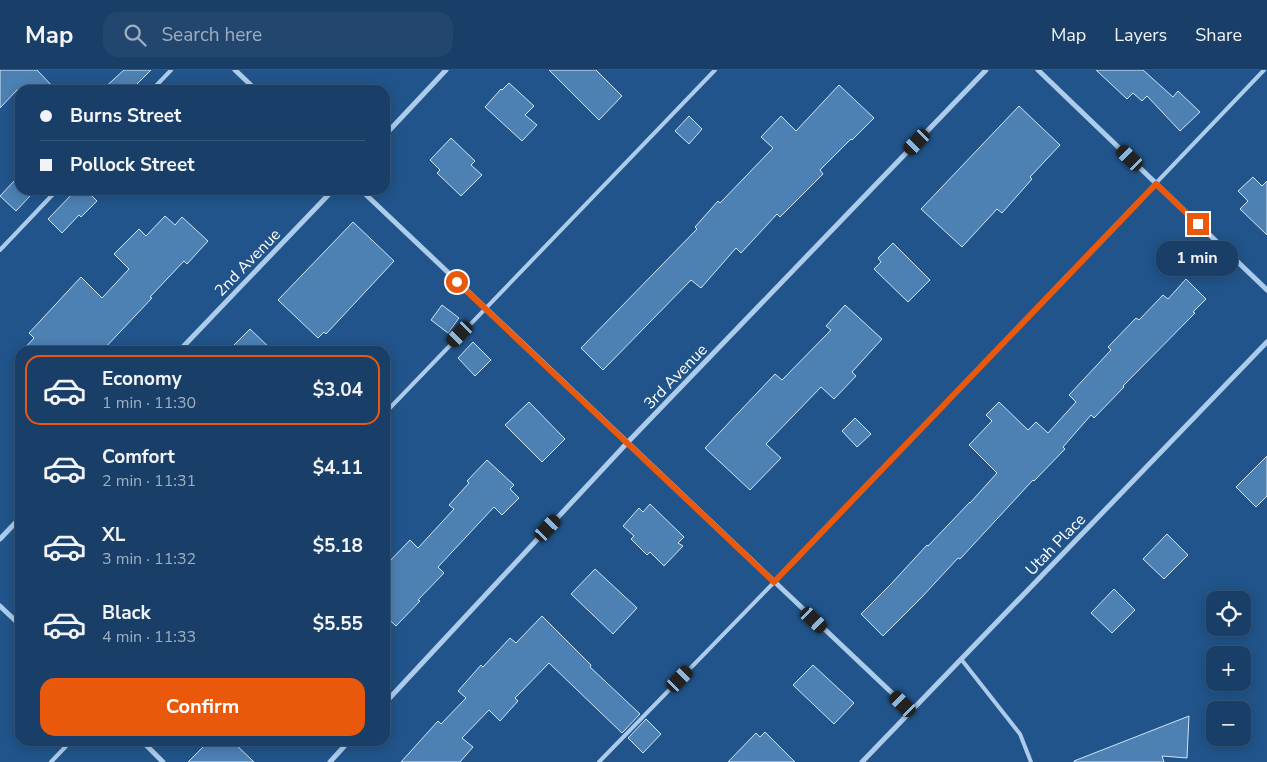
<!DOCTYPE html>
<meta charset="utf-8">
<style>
:root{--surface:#193f68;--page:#22466e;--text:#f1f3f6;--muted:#9fafc0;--line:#37587c;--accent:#ea580c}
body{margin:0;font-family:"Nunito Sans",sans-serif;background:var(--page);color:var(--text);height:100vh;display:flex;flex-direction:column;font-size:19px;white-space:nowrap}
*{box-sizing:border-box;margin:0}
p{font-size:16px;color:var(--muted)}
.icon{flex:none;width:28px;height:28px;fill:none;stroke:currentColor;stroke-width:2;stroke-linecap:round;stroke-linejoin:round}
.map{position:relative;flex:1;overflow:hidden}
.details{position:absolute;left:15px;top:276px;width:375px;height:400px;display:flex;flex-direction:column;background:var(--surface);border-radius:15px;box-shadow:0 2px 12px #0003,0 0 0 1px var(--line)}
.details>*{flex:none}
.hud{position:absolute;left:15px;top:15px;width:375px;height:110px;border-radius:15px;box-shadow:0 2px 12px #0003,0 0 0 1px var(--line);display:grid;align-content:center;height:110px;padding:0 25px;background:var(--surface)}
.tools{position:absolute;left:1206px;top:521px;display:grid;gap:10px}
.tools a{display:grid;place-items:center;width:45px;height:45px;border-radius:10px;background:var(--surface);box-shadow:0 2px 12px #0003,0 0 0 1px var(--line);font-size:25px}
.end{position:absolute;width:22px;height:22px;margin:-11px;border:6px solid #ea580c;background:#fff;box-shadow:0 0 0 2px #fff}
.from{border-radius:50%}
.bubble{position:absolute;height:35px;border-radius:15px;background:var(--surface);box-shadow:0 2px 12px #0003,0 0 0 1px var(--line);font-size:16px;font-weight:700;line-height:35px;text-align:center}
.car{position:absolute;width:15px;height:30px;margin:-15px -8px;border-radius:6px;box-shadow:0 0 4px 1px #0007;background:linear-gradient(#222 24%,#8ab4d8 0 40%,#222 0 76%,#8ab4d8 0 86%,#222 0)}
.hud b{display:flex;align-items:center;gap:18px;height:48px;font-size:19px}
.hud b+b{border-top:1px solid var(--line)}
.hud i{width:12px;height:12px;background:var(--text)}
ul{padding:9px 0 0;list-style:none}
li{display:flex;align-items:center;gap:15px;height:70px;margin:0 10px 8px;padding:0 15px;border:2px solid transparent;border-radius:15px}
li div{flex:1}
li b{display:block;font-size:19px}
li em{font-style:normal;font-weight:700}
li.active{border-color:var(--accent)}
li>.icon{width:45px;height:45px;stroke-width:1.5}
.primary-button{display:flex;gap:10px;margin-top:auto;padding:10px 25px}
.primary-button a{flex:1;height:58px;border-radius:15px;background:var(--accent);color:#fff;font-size:20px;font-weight:700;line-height:58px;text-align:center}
header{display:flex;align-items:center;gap:30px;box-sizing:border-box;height:70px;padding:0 25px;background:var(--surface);border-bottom:1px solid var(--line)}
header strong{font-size:24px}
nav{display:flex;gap:28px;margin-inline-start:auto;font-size:18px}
.search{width:350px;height:45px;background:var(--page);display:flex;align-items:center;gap:12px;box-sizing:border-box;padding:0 18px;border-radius:15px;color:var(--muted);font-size:19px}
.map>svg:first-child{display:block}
</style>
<header>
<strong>Map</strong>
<div class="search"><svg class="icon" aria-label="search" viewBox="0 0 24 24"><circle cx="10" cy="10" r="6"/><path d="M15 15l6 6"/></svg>Search here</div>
<nav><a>Map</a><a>Layers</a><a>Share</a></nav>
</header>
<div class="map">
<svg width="1267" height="692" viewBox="0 0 1267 692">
<rect width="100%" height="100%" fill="#21548a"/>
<path fill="#4d80b3" stroke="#d1e5f8" d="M 0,0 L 37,0 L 56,20 L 17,20 L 0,38 Z
M 124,0 L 151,0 L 131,20 L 102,20 Z
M 549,0 L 596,0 L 622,26 L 599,50 Z
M 1096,0 L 1143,0 L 1173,27 L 1178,21 L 1200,42 L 1180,61 L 1147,26 L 1142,31 L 1133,23 L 1127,29 Z
M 509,13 L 534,36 L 525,45 L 537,55 L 522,71 L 485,37 L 501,19 L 502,20 Z
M 839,15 L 874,48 L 852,70 L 851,69 L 820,100 L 823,104 L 780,147 L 777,144 L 741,183 L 736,178 L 701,218 L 691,210 L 603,300 L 581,278 L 697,159 L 695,157 L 718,131 L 720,133 L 773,78 L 761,67 L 781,46 L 796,61 Z
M 1019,36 L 1060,75 L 1030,107 L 1032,109 L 1002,143 L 997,139 L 962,177 L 921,139 Z
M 689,46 L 702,59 L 689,74 L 675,61 Z
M 451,68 L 475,91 L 471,95 L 482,105 L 461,126 L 437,103 L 440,100 L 430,90 Z
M 1253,107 L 1262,116 L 1267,111 L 1267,165 L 1240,139 L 1248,131 L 1238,121 Z
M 15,110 L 20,115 L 20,120 L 25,120 L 30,126 L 16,141 L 0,126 Z
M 76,120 L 86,120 L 97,131 L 81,147 L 79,145 L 62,163 L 48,149 Z
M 165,146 L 175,155 L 182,147 L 208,171 L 187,194 L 184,191 L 150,227 L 152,228 L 102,281 L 22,281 L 34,268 L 29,263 L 81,207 L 102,228 L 129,199 L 114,184 L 139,159 L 146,166 Z
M 353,152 L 394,191 L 326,264 L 324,262 L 318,268 L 278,230 Z
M 893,173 L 930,210 L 908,232 L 874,199 L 881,192 L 878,188 Z
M 1186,209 L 1206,229 L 1193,242 L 1195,243 L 1123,316 L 1124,317 L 1094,348 L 1091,345 L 1063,377 L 1065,379 L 1034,411 L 1033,410 L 960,489 L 958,488 L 922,527 L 883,566 L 861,544 L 891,514 L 927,475 L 928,476 L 970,432 L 970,433 L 997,403 L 969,375 L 992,351 L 986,345 L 999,332 L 1028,360 L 1036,352 L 1048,363 L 1076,332 L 1069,325 L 1111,280 L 1108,277 L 1136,248 L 1139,250 L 1163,225 L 1168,229 Z
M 442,235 L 459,248 L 448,263 L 431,250 Z
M 845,235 L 882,269 L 852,302 L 856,306 L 834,329 L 821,317 L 766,374 L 781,388 L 750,420 L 705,378 L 775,304 L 782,310 L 831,260 L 826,256 Z
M 250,259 L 273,281 L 228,281 Z
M 473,272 L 491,290 L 475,306 L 458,288 Z
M 529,332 L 565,369 L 542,392 L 505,355 Z
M 855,348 L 871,364 L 857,377 L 842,361 Z
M 1267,386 L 1267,426 L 1256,437 L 1236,417 Z
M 487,390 L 514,415 L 510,419 L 519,428 L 502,445 L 494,437 L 438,497 L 444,503 L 418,530 L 420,531 L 396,556 L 385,546 L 385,496 L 410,470 L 418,478 L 454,439 L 449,435 L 469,413 L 467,411 Z
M 650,434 L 684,467 L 678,473 L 683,476 L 664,496 L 650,482 L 647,485 L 631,469 L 634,466 L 623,456 L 639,438 L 643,442 Z
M 1167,464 L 1188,485 L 1164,509 L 1143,489 Z
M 595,499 L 637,538 L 613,564 L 571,524 Z
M 1114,519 L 1135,540 L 1112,563 L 1091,543 Z
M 542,546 L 591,595 L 590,597 L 640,644 L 622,663 L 549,593 L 515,628 L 518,631 L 500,651 L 489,640 L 462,668 L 473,677 L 460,692 L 401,692 L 438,651 L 441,654 L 466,628 L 458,621 L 481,595 L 483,597 L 510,568 L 516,573 Z
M 813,595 L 854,633 L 834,654 L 793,615 Z
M 1189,646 L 1187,688 L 1162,686 L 1164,692 L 1074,692 L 1074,691 Z
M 646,649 L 661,664 L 643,683 L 628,668 Z
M 765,662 L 795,692 L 728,692 L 756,663 L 760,667 Z
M 209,671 L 232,671 L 254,692 L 188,692 Z"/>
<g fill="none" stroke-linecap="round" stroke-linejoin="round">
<path stroke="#adcceb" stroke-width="4" d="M 152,20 L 171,0
M 0,180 L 57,120
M 385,343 L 715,0
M 961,589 L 1020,664 L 1031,692
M 51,692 L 71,671
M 599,692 L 789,497 L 1264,0"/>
<path stroke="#adcceb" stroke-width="5" d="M 235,0 L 256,20
M 1038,0 L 1267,220
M 385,65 L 446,0
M 361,120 L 911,641
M 179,281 L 333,120
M 0,469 L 20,448
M 0,536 L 20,555
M 385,633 L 627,373 L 986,0
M 142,671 L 163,692
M 330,692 L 349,671
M 862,692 L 1267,272"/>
</g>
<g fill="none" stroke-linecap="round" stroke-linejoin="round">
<path stroke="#ea580c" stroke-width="6" d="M 457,212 L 774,512 L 1156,114 L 1198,154"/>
</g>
<g text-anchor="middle" stroke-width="4.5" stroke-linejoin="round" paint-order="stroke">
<g font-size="16" fill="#fff" stroke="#21548a">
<text transform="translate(247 192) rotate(-46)" y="6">2nd Avenue</text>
<text transform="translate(675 306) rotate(-46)" y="6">3rd Avenue</text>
<text transform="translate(1055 474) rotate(-46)" y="6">Utah Place</text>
</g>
</g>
</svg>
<div class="tools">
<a><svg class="icon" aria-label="locate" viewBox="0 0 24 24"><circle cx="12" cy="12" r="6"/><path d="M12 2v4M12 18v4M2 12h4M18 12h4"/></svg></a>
<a>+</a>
<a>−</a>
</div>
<i class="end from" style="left:457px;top:212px"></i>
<i class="end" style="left:1198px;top:154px"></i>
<div class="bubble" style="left:1156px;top:171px;width:82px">1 min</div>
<i class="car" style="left:917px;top:72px;rotate:224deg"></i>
<i class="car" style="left:1130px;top:88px;rotate:314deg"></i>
<i class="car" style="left:460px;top:264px;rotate:224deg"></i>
<i class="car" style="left:548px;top:458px;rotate:43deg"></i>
<i class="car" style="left:814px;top:550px;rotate:133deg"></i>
<i class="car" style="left:680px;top:609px;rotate:44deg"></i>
<i class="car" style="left:903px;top:634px;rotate:314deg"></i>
<div class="hud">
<b><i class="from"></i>Burns Street</b>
<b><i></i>Pollock Street</b>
</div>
<section class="details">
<ul>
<li class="active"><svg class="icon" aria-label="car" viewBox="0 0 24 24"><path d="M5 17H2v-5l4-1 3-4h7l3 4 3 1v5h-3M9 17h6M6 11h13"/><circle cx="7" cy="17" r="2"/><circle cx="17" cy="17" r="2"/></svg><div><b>Economy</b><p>1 min · 11:30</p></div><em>$3.04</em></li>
<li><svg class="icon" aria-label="car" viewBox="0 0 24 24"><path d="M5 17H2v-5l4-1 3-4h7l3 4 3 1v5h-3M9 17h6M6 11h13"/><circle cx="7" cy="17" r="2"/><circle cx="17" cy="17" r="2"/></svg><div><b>Comfort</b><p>2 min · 11:31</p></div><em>$4.11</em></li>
<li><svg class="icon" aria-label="car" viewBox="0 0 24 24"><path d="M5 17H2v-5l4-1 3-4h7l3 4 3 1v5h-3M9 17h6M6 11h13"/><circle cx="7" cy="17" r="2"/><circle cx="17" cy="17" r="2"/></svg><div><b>XL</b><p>3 min · 11:32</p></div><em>$5.18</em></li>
<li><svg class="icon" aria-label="car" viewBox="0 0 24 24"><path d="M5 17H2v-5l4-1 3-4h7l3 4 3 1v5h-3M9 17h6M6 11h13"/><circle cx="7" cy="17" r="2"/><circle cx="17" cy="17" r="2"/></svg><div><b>Black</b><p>4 min · 11:33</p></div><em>$5.55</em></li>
</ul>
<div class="primary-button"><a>Confirm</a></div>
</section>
</div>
